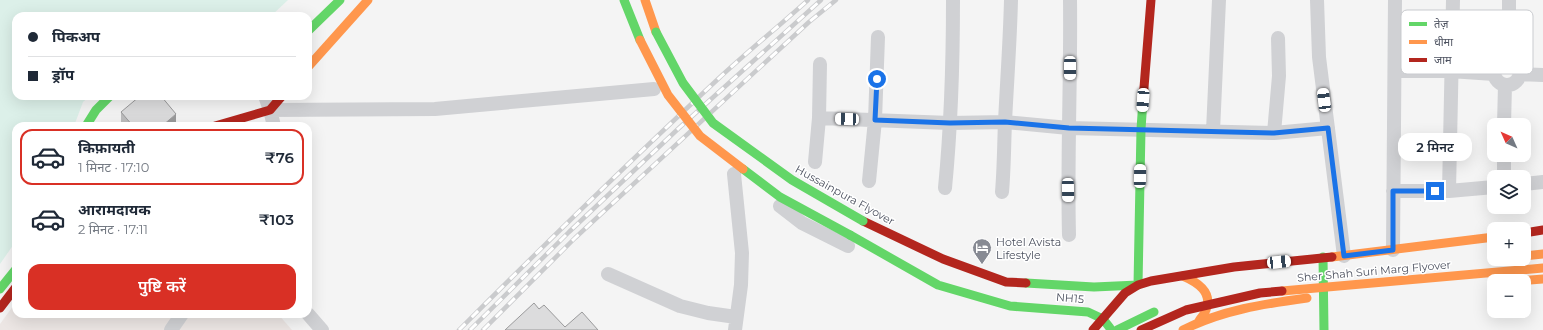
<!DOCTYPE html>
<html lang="hi">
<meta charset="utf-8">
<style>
:root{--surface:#fff;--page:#f6f6f7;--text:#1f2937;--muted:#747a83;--line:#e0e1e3;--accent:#d93025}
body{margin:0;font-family:Montserrat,"Noto Sans Devanagari",sans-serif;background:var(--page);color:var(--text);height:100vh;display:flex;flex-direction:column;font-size:15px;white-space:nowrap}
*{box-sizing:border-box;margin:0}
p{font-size:13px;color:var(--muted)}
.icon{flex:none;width:22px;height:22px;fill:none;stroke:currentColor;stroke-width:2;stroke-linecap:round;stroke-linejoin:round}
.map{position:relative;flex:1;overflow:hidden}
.side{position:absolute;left:12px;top:122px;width:300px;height:196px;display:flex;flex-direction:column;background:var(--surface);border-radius:12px;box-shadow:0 4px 16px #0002}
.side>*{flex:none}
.top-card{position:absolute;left:12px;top:12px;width:300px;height:88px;border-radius:12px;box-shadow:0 4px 16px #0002;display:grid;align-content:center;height:88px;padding:0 16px;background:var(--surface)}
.needle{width:26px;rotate:315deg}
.controls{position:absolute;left:1487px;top:118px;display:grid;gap:8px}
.controls a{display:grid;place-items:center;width:44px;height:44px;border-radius:8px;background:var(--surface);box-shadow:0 4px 16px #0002;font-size:20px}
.end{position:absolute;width:18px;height:18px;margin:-9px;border:5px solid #1a73e8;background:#fff;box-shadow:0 0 0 2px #fff}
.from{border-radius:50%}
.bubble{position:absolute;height:28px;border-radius:12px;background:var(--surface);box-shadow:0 4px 16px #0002;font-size:13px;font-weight:600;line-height:28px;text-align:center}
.car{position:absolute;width:12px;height:24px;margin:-12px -6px;border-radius:5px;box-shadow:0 0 3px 1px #0007;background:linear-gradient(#fff 24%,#345 0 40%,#fff 0 76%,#345 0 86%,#fff 0)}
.top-card b{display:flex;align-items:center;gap:14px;height:38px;font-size:15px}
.top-card b+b{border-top:1px solid var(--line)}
.top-card i{width:10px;height:10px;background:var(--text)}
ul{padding:7px 0 0;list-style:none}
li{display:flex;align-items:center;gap:12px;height:56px;margin:0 8px 6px;padding:0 8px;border:2px solid transparent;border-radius:12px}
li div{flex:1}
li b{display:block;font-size:15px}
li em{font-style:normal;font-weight:600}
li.current{border-color:var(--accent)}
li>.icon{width:36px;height:36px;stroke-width:1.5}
.action{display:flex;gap:8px;margin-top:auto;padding:8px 16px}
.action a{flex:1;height:46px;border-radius:12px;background:var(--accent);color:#fff;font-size:16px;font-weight:600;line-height:46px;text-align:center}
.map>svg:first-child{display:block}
</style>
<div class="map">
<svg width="1543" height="330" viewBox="0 0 1543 330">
<rect width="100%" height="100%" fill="#f4f4f4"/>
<path fill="#ece6e4" d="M 16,302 L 16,314 L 278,314 L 292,330 L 0,330 L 0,324 Z"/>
<path fill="#dcf0e9" d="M 0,0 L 288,0 L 271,16 L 16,16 L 16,96 L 90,96 L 83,102 L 74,126 L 16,126 L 16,241 L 0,264 Z"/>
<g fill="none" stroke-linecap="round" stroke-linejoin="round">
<path stroke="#d0d1d4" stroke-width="14" d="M 1317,0 L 1319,57 L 1344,256
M1494 72a13 13 0 1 1 26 0a13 13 0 1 1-26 0Z
M 1509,59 L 1509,0
M 1395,71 L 1450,71 L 1494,74
M 1520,74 L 1543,75
M 265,96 L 270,110 L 274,126
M 270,110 L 435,109 L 654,89
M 819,118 L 950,123 L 1005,122 L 1069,128 L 1274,133 L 1279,76 L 1278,38
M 1504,125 L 1505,85
M 1213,131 L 1219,0
M 1274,133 L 1328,128
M 815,162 L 819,118 L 820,64
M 734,174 L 742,253 L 741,285 L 735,330
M 1504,177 L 1504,155
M 869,181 L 875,120 L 878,37
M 1524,184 L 1543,182
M 945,188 C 951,126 953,63 953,0
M 1393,191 L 1449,191 L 1494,187
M 1449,191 L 1453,0
M 1002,192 C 1004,169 1004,146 1005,122 C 1007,81 1010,41 1011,0
M 780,206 L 802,223 L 848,246
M 1069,235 C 1067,157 1071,78 1070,0
M 1393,250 L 1395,0
M 608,274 L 680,306 L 708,313 L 736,317
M 308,314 L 322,330
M 171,330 L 182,314"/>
<path stroke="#63d668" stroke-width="9" d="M 624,0 L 640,40
M 308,31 L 340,0
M 86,126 L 96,110 L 110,96
M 850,235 L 938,285 L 1010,306 L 1088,312 L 1103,319 L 1110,328
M 1323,257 L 1324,330
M 1026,283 L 1094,287 L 1138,285
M 1138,285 L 1141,129 L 1143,100
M 0,289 L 16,269"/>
<path stroke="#ff974d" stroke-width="9" d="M 645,0 L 656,32
M 308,67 L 368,0
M 1524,256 L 1543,254
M 1332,257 L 1494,237
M 1183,276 C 1197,282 1213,292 1206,310 C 1205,314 1201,317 1199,321
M 1518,281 L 1543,279
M 1183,330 C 1222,310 1264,304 1307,298"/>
<path stroke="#b3261e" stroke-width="9" d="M 1143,100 L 1151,0
M 215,126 L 270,110 L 282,96
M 863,221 L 943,259 L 1006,282 L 1026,283
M 1524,233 L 1543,230
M 0,308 L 16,287
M 1093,330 L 1125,293 L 1138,285 L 1151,281 L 1234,267 L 1332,257"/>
<g stroke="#cacbcd" stroke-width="4.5">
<path id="rail" d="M 459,330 C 544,245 630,161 717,80 C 747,52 778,27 808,0
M 470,330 L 569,232 L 679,128 L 821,0
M 483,330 L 575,238 L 809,22 L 836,0"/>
</g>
<use href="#rail" stroke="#fff" stroke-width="3" stroke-dasharray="9" stroke-linecap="butt"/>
<path stroke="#63d668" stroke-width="9" d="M 656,32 L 683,83 L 713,123 L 792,180 L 863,221
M 743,169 L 780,197 L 850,235
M 1117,330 L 1154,312"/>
<path stroke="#ff974d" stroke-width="9" d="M 640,40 L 668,95 L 700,136 L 743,169
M 1282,291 L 1543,268"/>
<path stroke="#b3261e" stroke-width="9" d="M 1141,330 L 1186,310 L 1260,293 L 1282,291"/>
</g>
<path fill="#bdbdbe" d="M 121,112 L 176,126 L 123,126 L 121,124 Z"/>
<path fill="#9a9a9b" d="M 176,114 L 176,126 L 162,126 Z"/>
<path fill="#dcdcdd" stroke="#9a9a9b" d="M 140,96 L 161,96 L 176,114 L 162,126 L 133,126 L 121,112 Z
M 534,303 L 539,309 L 544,305 L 565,327 L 582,312 L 598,330 L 505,330 Z"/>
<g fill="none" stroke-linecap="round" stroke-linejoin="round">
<path stroke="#1a73e8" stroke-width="5" d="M 877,79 L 875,120 L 950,123 L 1005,122 L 1069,128 L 1274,133 L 1328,128 L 1344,256 L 1393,250 L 1393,191 L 1435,191"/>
</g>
<defs>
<g id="hotel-pin" transform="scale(1)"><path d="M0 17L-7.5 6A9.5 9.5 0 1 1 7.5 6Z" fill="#878a93" stroke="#fff"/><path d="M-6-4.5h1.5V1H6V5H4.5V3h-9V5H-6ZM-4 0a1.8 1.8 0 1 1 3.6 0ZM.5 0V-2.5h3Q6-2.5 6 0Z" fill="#fff"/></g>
</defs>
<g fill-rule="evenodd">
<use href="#hotel-pin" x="982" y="248"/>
</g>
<g text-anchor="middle" stroke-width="3" stroke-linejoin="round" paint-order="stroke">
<g font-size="11" fill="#4c515f" stroke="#fff">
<text transform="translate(845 195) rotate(29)" y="4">Hussainpura Flyover</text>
<text transform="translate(1374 271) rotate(-5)" y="4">Sher Shah Suri Marg Flyover</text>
<text transform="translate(1070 298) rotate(5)" y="4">NH15</text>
</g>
<g font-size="11" fill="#4c515f" stroke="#fff" text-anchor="start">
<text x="996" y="246">Hotel Avista<tspan x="996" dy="13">Lifestyle</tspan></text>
</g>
</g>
<rect x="1401" y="10" width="132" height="64" rx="6" fill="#fff" stroke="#c9cbcf" stroke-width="1"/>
<rect x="1409" y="22" width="18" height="4" fill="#63d668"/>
<rect x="1409" y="40" width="18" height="4" fill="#ff974d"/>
<rect x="1409" y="58" width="18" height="4" fill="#b3261e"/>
<g font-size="11" fill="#4c515f">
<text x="1434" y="28">तेज़</text>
<text x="1434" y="46">धीमा</text>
<text x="1434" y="64">जाम</text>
</g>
</svg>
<div class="controls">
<a><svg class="needle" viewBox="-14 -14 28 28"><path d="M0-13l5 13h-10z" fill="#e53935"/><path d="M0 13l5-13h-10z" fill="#747a83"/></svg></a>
<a><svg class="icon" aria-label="layers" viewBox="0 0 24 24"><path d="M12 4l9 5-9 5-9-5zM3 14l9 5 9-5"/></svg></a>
<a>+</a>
<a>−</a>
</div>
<i class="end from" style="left:877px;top:79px"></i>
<i class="end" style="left:1435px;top:191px"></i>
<div class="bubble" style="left:1398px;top:133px;width:74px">2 मिनट</div>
<i class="car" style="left:1070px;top:68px;rotate:180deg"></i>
<i class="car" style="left:1143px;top:100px;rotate:184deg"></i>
<i class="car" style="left:1324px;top:100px;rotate:353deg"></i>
<i class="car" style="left:847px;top:119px;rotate:272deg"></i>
<i class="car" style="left:1140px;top:176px;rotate:1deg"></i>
<i class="car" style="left:1068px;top:190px;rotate:179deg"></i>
<i class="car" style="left:1279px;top:262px;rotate:84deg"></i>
<div class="top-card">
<b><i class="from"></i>पिकअप</b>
<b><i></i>ड्रॉप</b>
</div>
<section class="side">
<ul>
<li class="current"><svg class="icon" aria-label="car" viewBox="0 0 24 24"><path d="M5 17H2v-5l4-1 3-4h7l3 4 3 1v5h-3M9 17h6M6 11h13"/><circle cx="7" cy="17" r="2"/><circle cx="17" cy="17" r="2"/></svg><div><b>किफ़ायती</b><p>1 मिनट · 17:10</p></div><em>₹76</em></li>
<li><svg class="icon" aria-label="car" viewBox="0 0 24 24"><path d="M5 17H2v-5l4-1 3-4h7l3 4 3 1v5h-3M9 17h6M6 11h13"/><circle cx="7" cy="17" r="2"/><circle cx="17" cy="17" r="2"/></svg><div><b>आरामदायक</b><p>2 मिनट · 17:11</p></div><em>₹103</em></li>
</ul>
<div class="action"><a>पुष्टि करें</a></div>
</section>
</div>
